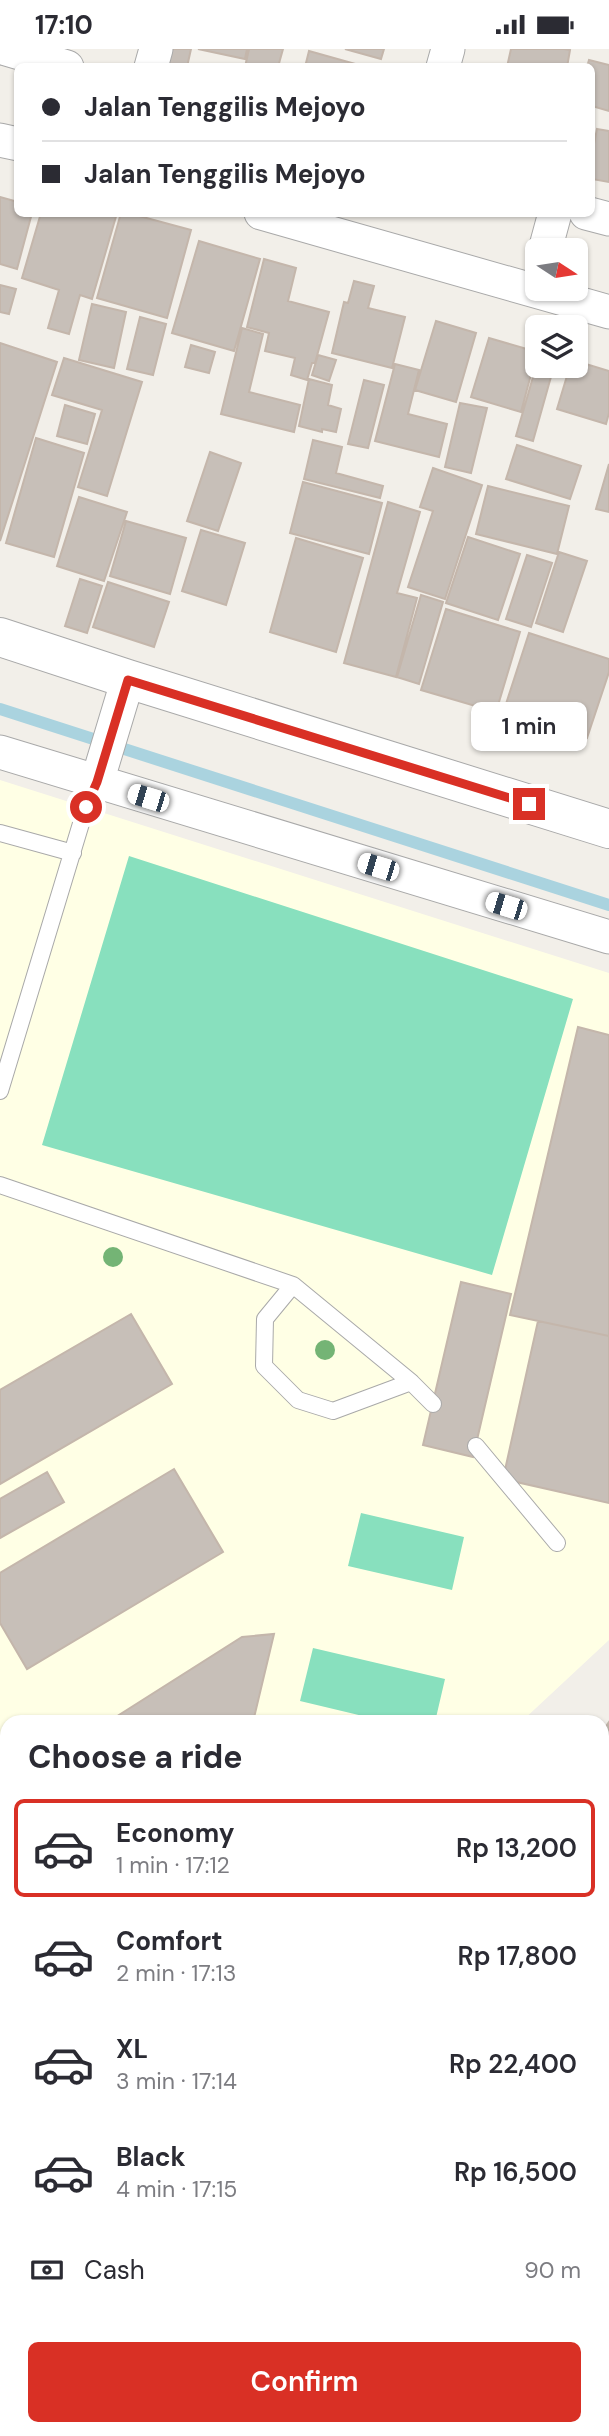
<!DOCTYPE html>
<meta charset="utf-8">
<style>
:root{--surface:#fff;--page:#f2f2f3;--text:#2b2b33;--muted:#7c7c81;--line:#e1e1e2;--accent:#d93025}
body{margin:0;font-family:"DM Sans",sans-serif;background:var(--page);color:var(--text);height:100vh;display:flex;flex-direction:column;font-size:26px;white-space:nowrap}
*{box-sizing:border-box;margin:0}
p{font-size:23px;color:var(--muted)}
.icon{flex:none;width:38px;height:38px;fill:none;stroke:currentColor;stroke-width:2;stroke-linecap:round;stroke-linejoin:round}
.map{position:relative;flex:1;overflow:hidden}
.drawer{position:absolute;left:0px;top:1666px;width:609px;height:721px;display:flex;flex-direction:column;background:var(--surface);border-radius:21px 21px 0 0;box-shadow:0 2px 5px #0004}
.drawer>*{flex:none}
.banner{position:absolute;left:14px;top:14px;width:581px;height:154px;border-radius:10px;box-shadow:0 2px 5px #0004;display:grid;align-content:center;height:154px;padding:0 28px;background:var(--surface)}
.needle{width:46px;rotate:102deg}
.fabs{position:absolute;left:525px;top:189px;display:grid;gap:14px}
.fabs a{display:grid;place-items:center;width:63px;height:63px;border-radius:10px;background:var(--surface);box-shadow:0 2px 5px #0004;font-size:35px}
.end{position:absolute;width:32px;height:32px;margin:-16px;border:9px solid #d93025;background:#fff;box-shadow:0 0 0 4px #fff}
.from{border-radius:50%}
.bubble{position:absolute;height:49px;border-radius:10px;background:var(--surface);box-shadow:0 2px 5px #0004;font-size:23px;font-weight:600;line-height:49px;text-align:center}
.car{position:absolute;width:21px;height:42px;margin:-21px -10px;border-radius:9px;box-shadow:0 0 5px 2px #0007;background:linear-gradient(#fff 24%,#345 0 40%,#fff 0 76%,#345 0 86%,#fff 0)}
.banner b{display:flex;align-items:center;gap:24px;height:66px;font-size:26px}
.banner b+b{border-top:2px solid var(--line)}
.banner i{width:18px;height:18px;background:var(--text)}
ul{padding:0;list-style:none}
li{display:flex;align-items:center;gap:21px;height:98px;margin:0 14px 10px;padding:0 14px;border:4px solid transparent;border-radius:10px}
li div{flex:1}
li b{display:block;font-size:26px}
li em{font-style:normal;font-weight:600}
li.on{border-color:var(--accent)}
li>.icon{width:63px;height:63px;stroke-width:1.5}
h2{padding:0 28px;font-size:32px;line-height:84px}
.pay{display:flex;align-items:center;gap:18px;height:77px;padding:0 28px;font-size:26px}
.pay p{margin-inline-start:auto}
.cta{display:flex;gap:14px;margin-top:auto;padding:14px 28px}
.cta a{flex:1;height:80px;border-radius:10px;background:var(--accent);color:#fff;font-size:28px;font-weight:600;line-height:80px;text-align:center}
.status{display:flex;justify-content:space-between;align-items:center;height:49px;padding:0 35px;background:var(--surface);direction:ltr}
.status svg{height:19px;fill:currentColor}
.map>svg:first-child{display:block}
</style>
<div class="status"><b>17:10</b><svg viewBox="0 0 49 12"><path d="M0 12V9h3v3zM5 12V6h3v6zM10 12V3h3v9zM15 12V0h3v12zM26 1h20v11H26zM47 4h2v5h-2z"/></svg></div>
<div class="map">
<svg width="609" height="2387" viewBox="0 0 609 2387">
<rect width="100%" height="100%" fill="#f2efe9"/>
<path fill="#ebdbe8" d="M 0,2269 L 7,2269 L 7,2380 L 602,2380 L 602,2341 L 609,2343 L 609,2387 L 0,2387 Z"/>
<path fill="#ffffe5" d="M 0,731 L 609,924 L 609,1591 L 521,1673 L 7,1673 L 7,1705 L 0,1705 Z"/>
<path fill="#88e0be" d="M 129,807 L 573,950 L 492,1226 L 42,1096 Z
M 361,1464 L 464,1488 L 452,1541 L 348,1517 Z
M 313,1599 L 445,1630 L 435,1673 L 388,1673 L 300,1652 Z"/>
<g fill="none" stroke-linecap="round" stroke-linejoin="round">
<path stroke="#aad3df" stroke-width="12" d="M 0,660 L 609,856"/>
</g>
<path fill="#c7bfb8" stroke="#c4b6ab" stroke-width="2" d="M 160,0 L 191,0 L 187,18 L 155,18 Z
M 198,0 L 247,0 L 245,10 Z
M 249,0 L 283,0 L 278,18 L 245,18 Z
M 345,0 L 384,0 L 381,10 Z
M 511,0 L 564,0 L 570,1 L 567,18 L 507,18 Z
M 309,2 L 366,18 L 305,18 Z
M 589,11 L 609,16 L 609,62 L 592,57 L 592,18 L 587,18 Z
M 597,80 L 609,82 L 609,133 L 592,130 L 592,105 Z
M 0,148 L 18,153 L 18,164 L 32,164 L 17,220 L 0,215 Z
M 41,164 L 117,164 L 92,250 L 80,246 L 69,285 L 48,279 L 59,241 L 22,229 Z
M 121,164 L 128,164 L 191,181 L 167,269 L 97,249 Z
M 199,192 L 260,210 L 234,302 L 172,284 Z
M 264,210 L 296,219 L 288,252 L 329,263 L 315,314 L 312,314 L 307,331 L 291,326 L 295,309 L 265,302 L 269,284 L 247,278 Z
M 354,232 L 374,237 L 368,259 L 405,268 L 392,319 L 332,304 L 344,253 L 348,254 Z
M 0,236 L 16,240 L 9,265 L 0,263 Z
M 92,255 L 126,263 L 114,319 L 79,311 Z
M 140,268 L 166,275 L 153,326 L 127,320 Z
M 436,272 L 476,284 L 456,353 L 415,341 Z
M 242,279 L 263,285 L 249,343 L 300,356 L 294,383 L 221,365 Z
M 489,289 L 537,303 L 521,363 L 471,348 Z
M 0,294 L 57,313 L 0,492 Z
M 191,296 L 215,303 L 209,324 L 185,318 Z
M 318,306 L 336,311 L 329,332 L 312,326 Z
M 64,309 L 142,333 L 107,447 L 78,438 L 102,361 L 52,346 Z
M 576,312 L 609,322 L 609,364 L 606,375 L 557,360 L 570,317 L 576,317 Z
M 537,314 L 537,317 L 554,317 L 533,392 L 516,387 Z
M 395,315 L 419,321 L 408,365 L 447,375 L 439,408 L 375,392 Z
M 309,330 L 332,336 L 328,356 L 341,360 L 336,383 L 322,380 L 322,383 L 299,377 Z
M 364,331 L 384,336 L 368,399 L 348,395 Z
M 460,354 L 487,359 L 471,424 L 445,418 Z
M 65,356 L 95,365 L 87,395 L 57,387 Z
M 36,389 L 84,404 L 54,508 L 6,494 Z
M 313,391 L 342,398 L 336,424 L 383,437 L 380,449 L 304,430 Z
M 517,396 L 581,417 L 570,450 L 506,430 Z
M 210,403 L 241,414 L 218,482 L 187,472 Z
M 609,415 L 609,463 L 596,460 Z
M 433,419 L 482,436 L 445,550 L 408,538 L 433,462 L 420,458 Z
M 303,433 L 382,454 L 369,505 L 290,484 Z
M 488,437 L 569,457 L 557,505 L 476,485 Z
M 79,448 L 127,463 L 104,532 L 57,517 Z
M 388,453 L 420,463 L 397,544 L 417,549 L 396,628 L 344,614 Z
M 126,472 L 186,489 L 170,545 L 110,527 Z
M 201,481 L 245,494 L 226,556 L 182,542 Z
M 468,488 L 520,505 L 498,571 L 446,554 Z
M 296,489 L 363,509 L 336,603 L 270,583 Z
M 559,503 L 587,512 L 563,583 L 536,574 Z
M 527,506 L 552,514 L 531,578 L 506,570 Z
M 80,530 L 102,537 L 87,584 L 65,577 Z
M 108,533 L 169,553 L 154,598 L 93,578 Z
M 421,546 L 443,553 L 419,635 L 397,628 Z
M 446,560 L 520,583 L 496,663 L 421,641 Z
M 529,584 L 609,610 L 609,623 L 587,689 L 504,661 Z
M 578,978 L 609,986 L 609,1287 L 510,1266 Z
M 461,1233 L 511,1245 L 473,1408 L 423,1396 Z
M 131,1265 L 172,1335 L 0,1435 L 0,1341 Z
M 538,1272 L 609,1287 L 609,1454 L 503,1430 Z
M 174,1420 L 223,1503 L 27,1620 L 0,1574 L 0,1524 Z
M 47,1423 L 64,1453 L 0,1489 L 0,1450 Z
M 274,1585 L 253,1673 L 108,1673 L 242,1588 Z
M 609,1673 L 609,1791 L 602,1802 L 602,1683 Z
M 0,1716 L 7,1718 L 7,1757 L 0,1755 Z
M 0,1783 L 7,1785 L 7,1817 L 0,1815 Z
M 609,1811 L 609,1844 L 602,1839 L 602,1822 Z
M 0,1815 L 7,1817 L 7,1835 L 0,1833 Z
M 0,1860 L 7,1862 L 7,1892 L 0,1890 Z
M 7,1899 L 7,1934 L 0,1932 Z
M 602,1929 L 609,1932 L 609,1944 L 602,1956 Z
M 602,1981 L 609,1985 L 609,2043 L 602,2055 Z
M 7,1989 L 7,2075 L 0,2073 L 0,2016 Z
M 602,2064 L 609,2066 L 609,2078 L 602,2101 Z
M 602,2114 L 609,2116 L 609,2153 L 602,2151 Z
M 602,2153 L 609,2155 L 609,2196 L 602,2194 Z
M 0,2333 L 7,2334 L 7,2380 L 223,2380 L 256,2387 L 0,2387 Z"/>
<g fill="none" stroke-linecap="round" stroke-linejoin="round">
<g stroke="#a9a9a9" stroke-width="18">
<path id="service" d="M 0,784 L 73,804
M 0,1042 L 86,758 L 97,733
M 0,1136 L 293,1236 L 411,1333 L 433,1355
M 293,1236 L 265,1270 L 264,1317 L 298,1351 L 333,1362 L 411,1333
M 476,1397 L 557,1494"/>
</g>
<g stroke="#a9a9a9" stroke-width="35">
<path id="minor" d="M 6,0 L 67,18
M 151,18 L 156,0
M 443,18 L 448,0
M 0,91 L 18,95
M 261,164 L 609,263
M 586,164 L 609,170
M 545,201 L 555,164
M 0,703 L 609,888
M 97,733 L 128,630
M 0,1774 L 7,1774
M 602,1887 L 609,1889"/>
</g>
<g stroke="#a9a9a9" stroke-width="40">
<path id="tertiary" d="M 0,588 L 128,630 L 609,780"/>
</g>
<g stroke="#707d05" stroke-width="40">
<path id="secondary" d="M 0,2155 L 7,2155
M 0,2200 L 7,2200
M 602,2260 L 609,2261
M 602,2308 L 609,2310"/>
</g>
<use href="#service" stroke="#fff" stroke-width="16"/>
<use href="#minor" stroke="#fff" stroke-width="33"/>
<use href="#tertiary" stroke="#fff" stroke-width="38"/>
<use href="#secondary" stroke="#f7fabf" stroke-width="38"/>
</g>
<g fill="#74b475">
<circle cx="113" cy="1208" r="10"/>
<circle cx="325" cy="1301" r="10"/>
</g>
<g fill="none" stroke-linecap="round" stroke-linejoin="round">
<path stroke="#d93025" stroke-width="9" d="M 86,758 L 97,733 L 128,631 L 529,755"/>
</g>
</svg>
<div class="fabs">
<a><svg class="needle" viewBox="-14 -14 28 28"><path d="M0-13l5 13h-10z" fill="#e53935"/><path d="M0 13l5-13h-10z" fill="#7c7c81"/></svg></a>
<a><svg class="icon" aria-label="layers" viewBox="0 0 24 24"><path d="M12 4l9 5-9 5-9-5zM3 14l9 5 9-5"/></svg></a>
</div>
<i class="end from" style="left:86px;top:758px"></i>
<i class="end" style="left:529px;top:755px"></i>
<div class="bubble" style="left:471px;top:653px;width:116px">1 min</div>
<i class="car" style="left:148px;top:749px;rotate:287deg"></i>
<i class="car" style="left:378px;top:818px;rotate:287deg"></i>
<i class="car" style="left:506px;top:857px;rotate:287deg"></i>
<div class="banner">
<b><i class="from"></i>Jalan Tenggilis Mejoyo</b>
<b><i></i>Jalan Tenggilis Mejoyo</b>
</div>
<section class="drawer">
<h2>Choose a ride</h2>
<ul>
<li class="on"><svg class="icon" aria-label="car" viewBox="0 0 24 24"><path d="M5 17H2v-5l4-1 3-4h7l3 4 3 1v5h-3M9 17h6M6 11h13"/><circle cx="7" cy="17" r="2"/><circle cx="17" cy="17" r="2"/></svg><div><b>Economy</b><p>1 min · 17:12</p></div><em>Rp 13,200</em></li>
<li><svg class="icon" aria-label="car" viewBox="0 0 24 24"><path d="M5 17H2v-5l4-1 3-4h7l3 4 3 1v5h-3M9 17h6M6 11h13"/><circle cx="7" cy="17" r="2"/><circle cx="17" cy="17" r="2"/></svg><div><b>Comfort</b><p>2 min · 17:13</p></div><em>Rp 17,800</em></li>
<li><svg class="icon" aria-label="car" viewBox="0 0 24 24"><path d="M5 17H2v-5l4-1 3-4h7l3 4 3 1v5h-3M9 17h6M6 11h13"/><circle cx="7" cy="17" r="2"/><circle cx="17" cy="17" r="2"/></svg><div><b>XL</b><p>3 min · 17:14</p></div><em>Rp 22,400</em></li>
<li><svg class="icon" aria-label="car" viewBox="0 0 24 24"><path d="M5 17H2v-5l4-1 3-4h7l3 4 3 1v5h-3M9 17h6M6 11h13"/><circle cx="7" cy="17" r="2"/><circle cx="17" cy="17" r="2"/></svg><div><b>Black</b><p>4 min · 17:15</p></div><em>Rp 16,500</em></li>
</ul>
<div class="pay"><svg class="icon" aria-label="cash" viewBox="0 0 24 24"><path d="M3 7h18v10H3z"/><circle cx="12" cy="12" r="2"/></svg>Cash<p>90 m</p></div>
<div class="cta"><a>Confirm</a></div>
</section>
</div>
